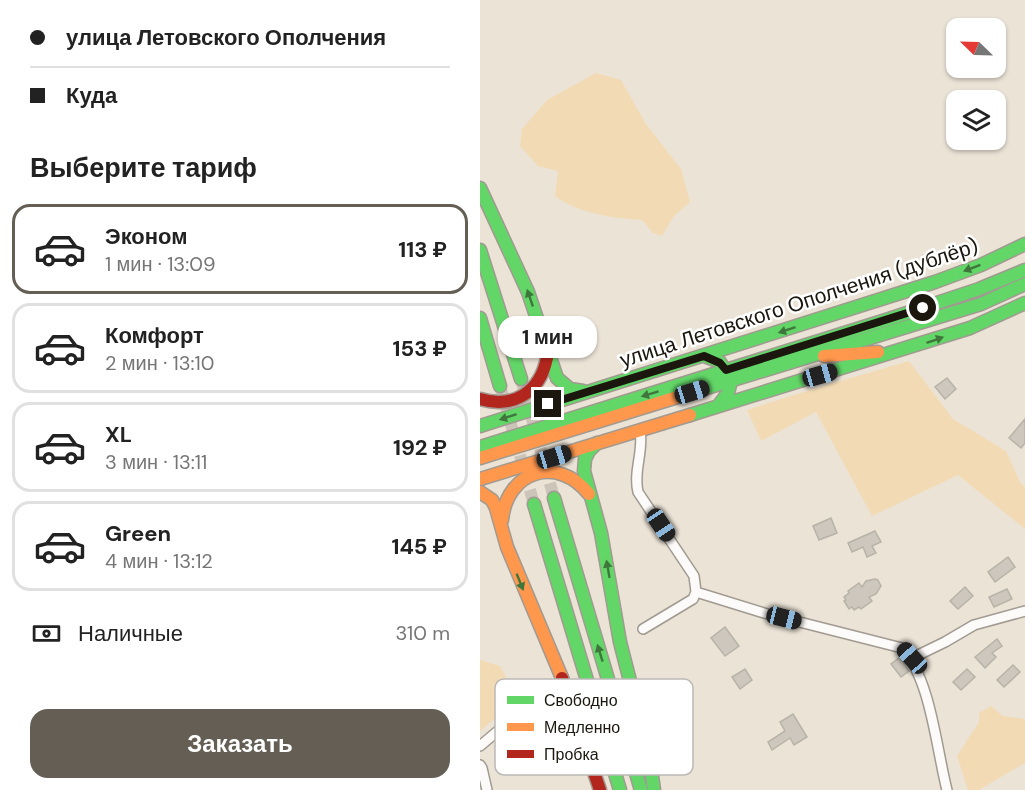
<!DOCTYPE html>
<html lang="ru">
<meta charset="utf-8">
<style>
:root{--surface:#fff;--page:#f2f2f2;--text:#222;--muted:#767676;--line:#e0e0e0;--accent:#645e54}
body{margin:0;font-family:"DM Sans",sans-serif;background:var(--page);color:var(--text);height:100vh;display:flex;flex-direction:column;font-size:22px;white-space:nowrap}
*{box-sizing:border-box;margin:0}
p{font-size:20px;color:var(--muted)}
.icon{flex:none;width:33px;height:33px;fill:none;stroke:currentColor;stroke-width:2;stroke-linecap:round;stroke-linejoin:round}
.map{position:relative;flex:1;overflow:hidden}
.sheet{display:flex;flex-direction:column;background:var(--surface);width:480px}
.sheet>*{flex:none}
.guide{display:grid;align-content:center;height:132px;padding:0 30px;background:var(--surface)}
.needle{width:39px;rotate:293deg}
.fabs{position:absolute;left:466px;top:18px;display:grid;gap:12px}
.fabs a{display:grid;place-items:center;width:60px;height:60px;border-radius:12px;background:var(--surface);box-shadow:0 2px 4px #0004;font-size:30px}
.end{position:absolute;width:27px;height:27px;margin:-14px;border:8px solid #1b160e;background:#fff;box-shadow:0 0 0 3px #fff}
.from{border-radius:50%}
.bubble{position:absolute;height:42px;border-radius:18px;background:var(--surface);box-shadow:0 2px 4px #0004;font-size:20px;font-weight:700;line-height:42px;text-align:center}
.car{position:absolute;width:18px;height:36px;margin:-18px -9px;border-radius:8px;box-shadow:0 0 4px 2px #0007;background:linear-gradient(#222 24%,#8ab4d8 0 40%,#222 0 76%,#8ab4d8 0 86%,#222 0)}
.guide b{display:flex;align-items:center;gap:21px;height:57px;font-size:22px}
.guide b+b{border-top:2px solid var(--line)}
.guide i{width:15px;height:15px;background:var(--text)}
ul{padding:0;list-style:none}
li{display:flex;align-items:center;gap:18px;height:90px;margin:0 12px 9px;padding:0 18px;border:3px solid var(--line);border-radius:18px}
li div{flex:1}
li b{display:block;font-size:22px}
li em{font-style:normal;font-weight:700}
li.on{border-color:var(--accent)}
li>.icon{width:54px;height:54px;stroke-width:1.5}
h2{padding:0 30px;font-size:27px;line-height:72px}
.pay{display:flex;align-items:center;gap:15px;height:66px;padding:0 30px;font-size:22px}
.pay p{margin-inline-start:auto}
.button{display:flex;gap:12px;margin-top:auto;padding:12px 30px}
.button a{flex:1;height:69px;border-radius:18px;background:var(--accent);color:#fff;font-size:24px;font-weight:700;line-height:69px;text-align:center}
main{display:flex;flex:1;min-height:0}
.map>svg:first-child{display:block}
</style>
<main>
<section class="sheet">
<div class="guide">
<b><i class="from"></i>улица Летовского Ополчения</b>
<b><i></i>Куда</b>
</div>
<h2>Выберите тариф</h2>
<ul>
<li class="on"><svg class="icon" aria-label="car" viewBox="0 0 24 24"><path d="M5 17H2v-5l4-1 3-4h7l3 4 3 1v5h-3M9 17h6M6 11h13"/><circle cx="7" cy="17" r="2"/><circle cx="17" cy="17" r="2"/></svg><div><b>Эконом</b><p>1 мин · 13:09</p></div><em>113 ₽</em></li>
<li><svg class="icon" aria-label="car" viewBox="0 0 24 24"><path d="M5 17H2v-5l4-1 3-4h7l3 4 3 1v5h-3M9 17h6M6 11h13"/><circle cx="7" cy="17" r="2"/><circle cx="17" cy="17" r="2"/></svg><div><b>Комфорт</b><p>2 мин · 13:10</p></div><em>153 ₽</em></li>
<li><svg class="icon" aria-label="car" viewBox="0 0 24 24"><path d="M5 17H2v-5l4-1 3-4h7l3 4 3 1v5h-3M9 17h6M6 11h13"/><circle cx="7" cy="17" r="2"/><circle cx="17" cy="17" r="2"/></svg><div><b>XL</b><p>3 мин · 13:11</p></div><em>192 ₽</em></li>
<li><svg class="icon" aria-label="car" viewBox="0 0 24 24"><path d="M5 17H2v-5l4-1 3-4h7l3 4 3 1v5h-3M9 17h6M6 11h13"/><circle cx="7" cy="17" r="2"/><circle cx="17" cy="17" r="2"/></svg><div><b>Green</b><p>4 мин · 13:12</p></div><em>145 ₽</em></li>
</ul>
<div class="pay"><svg class="icon" aria-label="cash" viewBox="0 0 24 24"><path d="M3 7h18v10H3z"/><circle cx="12" cy="12" r="2"/></svg>Наличные<p>310 m</p></div>
<div class="button"><a>Заказать</a></div>
</section>
<div class="map">
<svg width="545" height="790" viewBox="0 0 545 790">
<rect width="100%" height="100%" fill="#ebe3d6"/>
<path fill="#f2dbb4" d="M 116,73 L 141,80 L 166,124 L 201,169 L 210,202 L 194,216 L 182,236 L 173,233 L 162,220 C 133,218 99,214 75,196 L 78,171 L 58,166 L 40,146 L 42,129 L 67,100 Z
M 429,361 L 473,419 L 526,451 L 540,482 L 545,487 L 545,529 L 478,475 L 392,516 L 336,412 L 281,441 L 267,410 C 321,392 375,377 429,361 Z
M 0,660 L 20,666 L 33,690 L 31,705 L 0,731 Z
M 511,706 L 523,716 L 545,719 L 545,763 L 499,790 L 488,790 L 477,756 L 499,722 L 499,713 Z"/>
<path fill="#cdc7bd" stroke="#b8b2a7" stroke-width="1.5" d="M 467,378 L 476,389 L 465,399 L 455,387 Z
M 545,419 L 545,443 L 541,448 L 529,438 Z
M 351,518 L 357,533 L 339,540 L 333,526 Z
M 395,531 L 401,542 L 392,546 L 396,553 L 387,557 L 383,547 L 372,552 L 368,543 Z
M 528,557 L 535,567 L 515,582 L 508,572 Z
M 395,579 L 398,580 L 401,586 L 396,594 L 389,597 L 392,601 L 381,609 L 379,607 L 374,610 L 372,607 L 369,609 L 364,601 L 366,600 L 364,597 L 369,593 L 368,591 L 379,583 L 382,587 L 386,581 Z
M 485,587 L 493,596 L 478,609 L 470,601 Z
M 527,589 L 532,599 L 514,607 L 509,597 Z
M 245,627 L 259,646 L 245,656 L 231,638 Z
M 517,639 L 522,646 L 512,653 L 516,657 L 505,668 L 495,657 Z
M 420,657 L 429,671 L 421,677 L 411,664 Z
M 533,665 L 540,672 L 524,687 L 517,680 Z
M 265,669 L 272,680 L 260,689 L 252,677 Z
M 487,669 L 495,677 L 481,690 L 473,682 Z
M 313,714 L 327,737 L 314,745 L 310,738 L 292,750 L 288,742 L 305,731 L 300,722 Z"/>
<g fill="none" stroke-linecap="round" stroke-linejoin="round">
<path stroke="#ccc4b8" stroke-width="12" stroke-dasharray="12 6" stroke-linecap="butt" d="M 41,379 L 74,498
M 20,386 L 54,504"/>
<g stroke="#a19a91" stroke-width="12">
<path id="street" d="M 160,430 C 164,451 153,471 158,492 L 214,576 L 216,592 L 213,599 L 163,629
M 216,592 L 284,613 L 422,648 C 451,680 456,747 467,790
M 432,658 L 465,642 L 494,625 L 545,611
M 0,746 L 38,714
M 0,765 L 2,768 L 7,790"/>
</g>
<g stroke="#a19a91" stroke-width="15">
<path id="fast" d="M 0,188 L 48,292 L 77,378 L 90,389 L 103,391
M 0,250 L 41,379
M 0,318 L 20,386
M 224,356 L 240,362 L 251,381 L 248,393 L 238,406
M 204,395 L 501,304 L 545,284
M 210,415 L 490,328 L 545,303
M 0,426 L 455,282 L 501,265 L 545,244
M 117,443 L 109,451 L 105,459 L 104,471 L 121,533 L 140,642 L 169,755 L 174,790
M 0,447 L 406,320 L 499,289 L 545,270
M 74,498 L 161,790
M 54,504 L 140,790"/>
</g>
<g stroke="#a19a91" stroke-width="15">
<path id="slow" d="M 344,356 L 398,352
M 0,458 L 204,395
M 0,479 L 210,415
M 0,492 L 12,500 L 16,508 L 27,547 L 82,678
M 22,520 C 27,470 78,455 109,494"/>
</g>
<g stroke="#a19a91" stroke-width="15">
<path id="jam" d="M 0,399 C 34,409 60,392 67,358
M 82,678 L 120,790"/>
</g>
<use href="#street" stroke="#fcfbf9" stroke-width="9"/>
<use href="#fast" stroke="#63d668" stroke-width="12"/>
<use href="#slow" stroke="#ff974d" stroke-width="12"/>
<use href="#jam" stroke="#b3261e" stroke-width="12"/>
</g>
<defs><path id="oneway-solid" d="M-6-.8H1V-3.2L6.5 0L1 3.2V.8H-6Z" transform="scale(1.5)"/></defs>
<g fill="#3f763b">
<use href="#oneway-solid" transform="translate(492 268) rotate(159)"/>
<use href="#oneway-solid" transform="translate(50 298) rotate(-109)"/>
<use href="#oneway-solid" transform="translate(307 330) rotate(162)"/>
<use href="#oneway-solid" transform="translate(455 340) rotate(-19)"/>
<use href="#oneway-solid" transform="translate(170 394) rotate(163)"/>
<use href="#oneway-solid" transform="translate(28 417) rotate(162)"/>
<use href="#oneway-solid" transform="translate(128 569) rotate(-100)"/>
<use href="#oneway-solid" transform="translate(40 582) rotate(68)"/>
<use href="#oneway-solid" transform="translate(120 653) rotate(-107)"/>
</g>
<g fill="none" stroke-linecap="round" stroke-linejoin="round">
<path stroke="#1b160e" stroke-width="8" d="M 68,404 L 224,356 L 240,363 L 246,370 L 443,308"/>
</g>
<g text-anchor="middle" stroke-width="5" stroke-linejoin="round" paint-order="stroke">
<g font-size="21" fill="#1b160e" stroke="#fff">
<text transform="translate(319 303) rotate(-18)" y="7">улица Летовского Ополчения (дублёр)</text>
</g>
</g>
<rect x="15" y="679" width="198" height="96" rx="9" fill="#fff" stroke="#bbb9b7" stroke-width="1.5"/>
<rect x="27" y="696" width="27" height="8" fill="#63d668"/>
<rect x="27" y="723" width="27" height="8" fill="#ff974d"/>
<rect x="27" y="750" width="27" height="8" fill="#b3261e"/>
<g font-size="16" fill="#1b160e">
<text x="64" y="706">Свободно</text>
<text x="64" y="733">Медленно</text>
<text x="64" y="760">Пробка</text>
</g>
</svg>
<div class="fabs">
<a><svg class="needle" viewBox="-14 -14 28 28"><path d="M0-13l5 13h-10z" fill="#e53935"/><path d="M0 13l5-13h-10z" fill="#767676"/></svg></a>
<a><svg class="icon" aria-label="layers" viewBox="0 0 24 24"><path d="M12 4l9 5-9 5-9-5zM3 14l9 5 9-5"/></svg></a>
</div>
<i class="end from" style="left:443px;top:308px"></i>
<i class="end" style="left:68px;top:404px"></i>
<div class="bubble" style="left:18px;top:316px;width:99px">1 мин</div>
<i class="car" style="left:340px;top:375px;rotate:74deg"></i>
<i class="car" style="left:212px;top:392px;rotate:73deg"></i>
<i class="car" style="left:74px;top:457px;rotate:73deg"></i>
<i class="car" style="left:181px;top:525px;rotate:146deg"></i>
<i class="car" style="left:304px;top:618px;rotate:104deg"></i>
<i class="car" style="left:432px;top:658px;rotate:318deg"></i>
</div>
</main>
